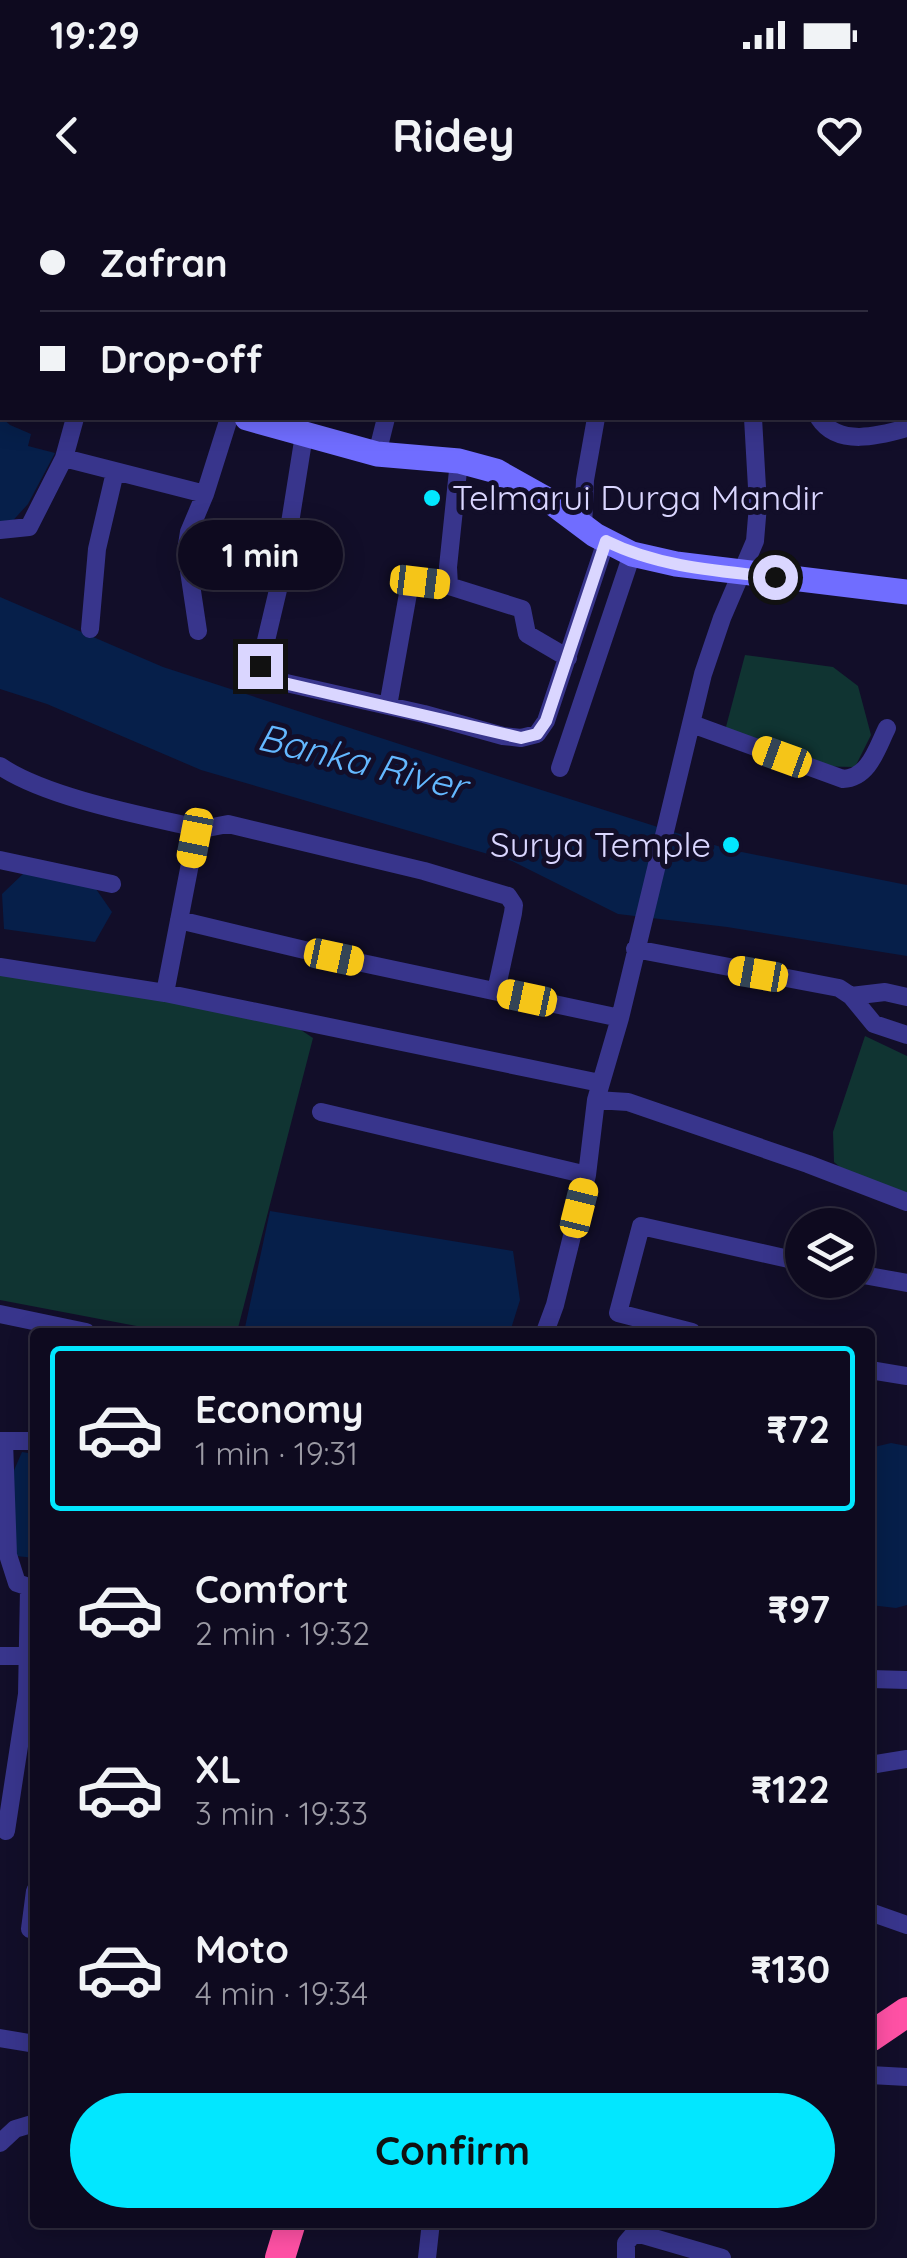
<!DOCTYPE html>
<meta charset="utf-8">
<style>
:root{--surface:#0e0a1f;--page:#1c182c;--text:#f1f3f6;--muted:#9b9aa4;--line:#2e2b3d;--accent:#02e7ff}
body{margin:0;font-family:Quicksand,sans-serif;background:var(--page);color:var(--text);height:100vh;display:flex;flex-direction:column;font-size:38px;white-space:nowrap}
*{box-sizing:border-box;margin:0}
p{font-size:32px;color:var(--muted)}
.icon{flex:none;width:55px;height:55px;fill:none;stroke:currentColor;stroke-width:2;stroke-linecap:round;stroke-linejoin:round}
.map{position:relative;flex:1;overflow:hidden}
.panel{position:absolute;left:30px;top:1128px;width:845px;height:900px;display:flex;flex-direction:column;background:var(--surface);border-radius:10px;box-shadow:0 5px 25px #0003,0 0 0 2px var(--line)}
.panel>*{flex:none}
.banner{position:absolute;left:0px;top:0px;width:908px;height:220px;box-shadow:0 5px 25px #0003,0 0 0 2px var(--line);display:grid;align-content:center;height:220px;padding:0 40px;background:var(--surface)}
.controls{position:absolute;left:785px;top:1008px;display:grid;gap:20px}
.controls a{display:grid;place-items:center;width:90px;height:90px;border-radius:50%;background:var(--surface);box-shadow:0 5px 25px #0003,0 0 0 2px var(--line);font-size:50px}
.end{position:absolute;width:45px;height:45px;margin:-22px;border:12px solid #dad6ff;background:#111;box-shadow:0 0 0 5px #111}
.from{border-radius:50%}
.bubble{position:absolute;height:70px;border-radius:35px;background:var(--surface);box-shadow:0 5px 25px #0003,0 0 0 2px var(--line);font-size:32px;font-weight:700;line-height:70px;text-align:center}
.car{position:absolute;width:30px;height:60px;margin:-30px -15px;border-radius:12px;box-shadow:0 0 8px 2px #0007;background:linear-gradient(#f5c518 24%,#345 0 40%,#f5c518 0 76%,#345 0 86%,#f5c518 0)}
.banner b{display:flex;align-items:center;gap:35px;height:95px;font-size:38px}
.banner b+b{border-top:2px solid var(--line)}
.banner i{width:25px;height:25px;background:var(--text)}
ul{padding:18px 0 0;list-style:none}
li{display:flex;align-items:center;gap:30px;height:165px;margin:0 20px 15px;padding:0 20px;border:5px solid transparent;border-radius:10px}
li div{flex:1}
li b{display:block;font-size:38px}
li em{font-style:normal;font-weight:700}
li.selected{border-color:var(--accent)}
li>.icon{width:90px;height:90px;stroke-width:1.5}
.cta{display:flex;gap:20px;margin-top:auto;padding:20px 40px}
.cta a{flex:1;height:115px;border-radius:60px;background:var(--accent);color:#111;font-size:40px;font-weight:700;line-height:115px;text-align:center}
.status{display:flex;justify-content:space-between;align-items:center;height:70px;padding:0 50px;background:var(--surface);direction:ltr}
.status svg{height:28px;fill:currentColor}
header{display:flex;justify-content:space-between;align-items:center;height:130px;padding:0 40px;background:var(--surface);font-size:45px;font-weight:700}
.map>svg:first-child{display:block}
</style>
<div class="status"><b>19:29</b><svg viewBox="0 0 49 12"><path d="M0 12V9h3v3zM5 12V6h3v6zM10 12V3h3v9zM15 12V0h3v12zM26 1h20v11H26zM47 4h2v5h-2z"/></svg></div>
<header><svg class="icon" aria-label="back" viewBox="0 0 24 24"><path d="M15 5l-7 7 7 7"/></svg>Ridey<svg class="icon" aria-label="heart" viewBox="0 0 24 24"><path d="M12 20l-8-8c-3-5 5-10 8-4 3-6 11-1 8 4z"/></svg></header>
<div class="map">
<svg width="907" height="2058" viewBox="0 0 907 2058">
<rect width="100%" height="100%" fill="#120e29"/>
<path fill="#103432" d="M 745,455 L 833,467 L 858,486 L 871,535 L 855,567 L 802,566 L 722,542 Z
M 0,768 L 286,820 L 313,838 L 237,1132 L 168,1132 L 0,1100 Z
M 865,836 L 907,856 L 907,1003 L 863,987 L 834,962 L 833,932 Z"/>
<path fill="#061f4a" d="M 0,216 L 10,225 L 31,234 L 28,246 L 55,253 L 28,304 L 7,327 L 0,327 Z
M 0,397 L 163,467 L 510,580 L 727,649 L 907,685 L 907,756 L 727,727 L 618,714 L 512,661 L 201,570 L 47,504 L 0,489 Z
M 25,672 L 96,689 L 112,712 L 95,742 L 4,729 L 2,694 Z
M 270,1011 L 513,1051 L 520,1100 L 510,1132 L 244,1132 Z
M 891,1243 L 907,1246 L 907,1405 L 896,1408 L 870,1405 L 870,1248 Z
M 22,1252 L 35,1254 L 35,1358 L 16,1356 L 8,1284 Z"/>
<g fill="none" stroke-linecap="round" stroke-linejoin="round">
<path stroke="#38358c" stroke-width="18" d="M 613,0 L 621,2
M 225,2 L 225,0
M 367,2 L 368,0
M 447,2 L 448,0
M 652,2 L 653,0
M 787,2 L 787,0
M 0,16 L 2,12
M 819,218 C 838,247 879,236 907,228
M 304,235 L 282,373 L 260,466 L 264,478 L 424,514 L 503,536 L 521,538 L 537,534 L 546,521 L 606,341
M 377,254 L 386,218
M 64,258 L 205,294
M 459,261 L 448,367 L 449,386 L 522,409 L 527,434 L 568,458
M 583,328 L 585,280 L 596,218
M 0,330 L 29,327 L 64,258 L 75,218
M 90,429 L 97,349 L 115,272
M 198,431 L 186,351 L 189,332 L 205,294 L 229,218
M 388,506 L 409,388 L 420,383 L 449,386
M 692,524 L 843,579 C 869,578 877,548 887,528
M 0,566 C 47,598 145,616 202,629
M 560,568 L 632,354
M 0,660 L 112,684
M 179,720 L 334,757 L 620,818
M 635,749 L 839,788 L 851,796 L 874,824 L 907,835
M 0,767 L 165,793 L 600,883
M 165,793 L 195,638 L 202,629 L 228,624 L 424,671 L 508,696 L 514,705 L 513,713 L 496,791
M 851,796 L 885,792 L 907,797
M 596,900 L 628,902 L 808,964 L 907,1002
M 321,912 L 587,975
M 858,1074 L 907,1083
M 0,1114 L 86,1132
M 545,1132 L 555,1105 L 587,975 L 596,900 L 620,818 L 703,474 L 722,418 L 755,341 L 758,305 L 753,218
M 692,1132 L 618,1113 L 641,1026 L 802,1062
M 870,1170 L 907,1176
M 0,1241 L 35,1241
M 4,1241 L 8,1355 L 17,1383 L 35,1389
M 0,1456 L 35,1456
M 870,1479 L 907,1480
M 870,1565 L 907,1559
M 6,1631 L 27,1494 L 29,1389
M 870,1712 L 907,1725
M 30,1729 L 35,1691
M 0,1838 L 35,1844
M 870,1875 L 907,1877
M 0,1943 L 15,1929 L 35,1923
M 427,2058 L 431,2022
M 626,2058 L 626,2043 L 632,2036 L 640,2034 L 722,2058"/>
<path stroke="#706dff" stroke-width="25" d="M 0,102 L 2,103
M 247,218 L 377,254 L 459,261 L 496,271 L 551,302 L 595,335 L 632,354 L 676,364 L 907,392"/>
<path stroke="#ff51a5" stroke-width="30" d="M 870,1837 L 907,1812
M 280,2058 L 291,2022"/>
</g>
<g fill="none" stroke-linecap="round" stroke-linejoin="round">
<path stroke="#dad6ff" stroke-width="12" d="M 260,466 L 260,474 L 271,480 L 521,538 L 537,534 L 546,521 L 606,341 C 658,367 718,371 775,377"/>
</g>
<g fill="#02e7ff" stroke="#120e29" stroke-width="4">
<circle cx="432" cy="298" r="10"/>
<circle cx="731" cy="645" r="10"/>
</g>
<g text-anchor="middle" stroke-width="10" stroke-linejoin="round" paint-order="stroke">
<g font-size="35" fill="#dad6ff" stroke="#120e29" text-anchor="start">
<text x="452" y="310">Telmarui Durga Mandir</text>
<text x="711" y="657" text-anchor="end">Surya Temple</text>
</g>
<g font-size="38" font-style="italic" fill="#64b8ff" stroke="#120e29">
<text transform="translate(362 562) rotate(14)" y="13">Banka River</text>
</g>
</g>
</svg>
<div class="controls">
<a><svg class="icon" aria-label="layers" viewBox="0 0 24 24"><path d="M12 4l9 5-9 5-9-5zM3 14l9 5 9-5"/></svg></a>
</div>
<i class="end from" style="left:775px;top:377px"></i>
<i class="end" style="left:260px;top:466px"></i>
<div class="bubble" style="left:178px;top:320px;width:165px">1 min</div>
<i class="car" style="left:420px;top:382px;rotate:97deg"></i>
<i class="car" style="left:782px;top:557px;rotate:290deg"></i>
<i class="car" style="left:195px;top:638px;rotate:191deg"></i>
<i class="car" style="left:334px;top:757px;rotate:102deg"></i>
<i class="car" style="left:758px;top:774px;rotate:280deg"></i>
<i class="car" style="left:527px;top:798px;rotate:282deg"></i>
<i class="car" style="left:579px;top:1008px;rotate:14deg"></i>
<div class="banner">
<b><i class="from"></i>Zafran</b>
<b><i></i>Drop-off</b>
</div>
<section class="panel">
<ul>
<li class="selected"><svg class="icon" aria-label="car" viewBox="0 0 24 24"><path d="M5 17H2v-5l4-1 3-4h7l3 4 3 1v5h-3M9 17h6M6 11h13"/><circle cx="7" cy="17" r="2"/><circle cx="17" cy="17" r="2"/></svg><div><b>Economy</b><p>1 min · 19:31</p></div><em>₹72</em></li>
<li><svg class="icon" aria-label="car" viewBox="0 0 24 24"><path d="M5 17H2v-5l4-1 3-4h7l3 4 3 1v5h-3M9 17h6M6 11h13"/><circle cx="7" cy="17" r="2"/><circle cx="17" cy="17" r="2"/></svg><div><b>Comfort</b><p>2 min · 19:32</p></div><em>₹97</em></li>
<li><svg class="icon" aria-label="car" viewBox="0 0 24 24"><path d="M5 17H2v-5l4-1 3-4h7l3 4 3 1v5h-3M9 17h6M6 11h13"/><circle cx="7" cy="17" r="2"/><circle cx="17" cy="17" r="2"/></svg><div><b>XL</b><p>3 min · 19:33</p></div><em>₹122</em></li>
<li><svg class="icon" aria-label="car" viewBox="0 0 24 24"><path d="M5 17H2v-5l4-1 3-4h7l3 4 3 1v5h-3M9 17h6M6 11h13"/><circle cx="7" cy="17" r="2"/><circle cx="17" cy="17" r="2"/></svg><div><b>Moto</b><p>4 min · 19:34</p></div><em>₹130</em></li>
</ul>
<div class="cta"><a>Confirm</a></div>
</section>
</div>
